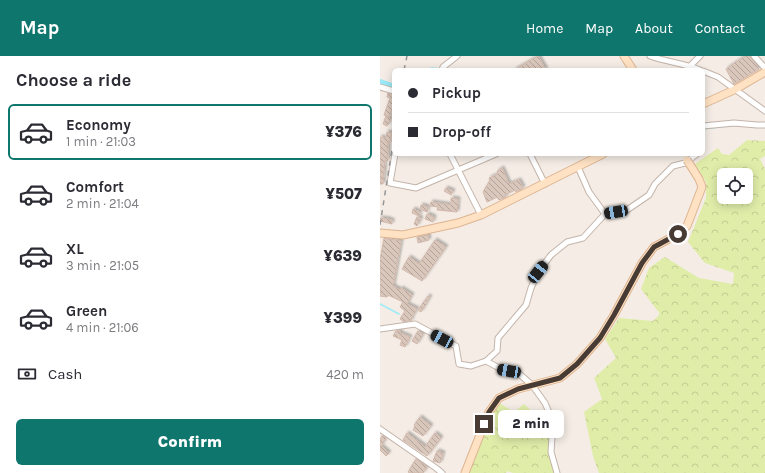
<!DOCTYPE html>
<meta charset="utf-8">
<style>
:root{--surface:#fff;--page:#f7f7f7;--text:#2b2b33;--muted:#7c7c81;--line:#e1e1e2;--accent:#0f766e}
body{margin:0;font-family:Karla,sans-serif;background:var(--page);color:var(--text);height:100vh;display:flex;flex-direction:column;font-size:15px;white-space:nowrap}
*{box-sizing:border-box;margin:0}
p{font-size:13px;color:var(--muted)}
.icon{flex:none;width:22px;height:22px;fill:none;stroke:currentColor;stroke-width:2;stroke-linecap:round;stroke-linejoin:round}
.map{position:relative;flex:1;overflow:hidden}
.sheet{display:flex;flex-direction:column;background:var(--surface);width:380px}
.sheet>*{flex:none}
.hud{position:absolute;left:12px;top:12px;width:313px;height:88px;border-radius:6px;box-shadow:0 2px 10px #0003;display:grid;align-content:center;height:88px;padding:0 16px;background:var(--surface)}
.controls{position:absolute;left:337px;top:112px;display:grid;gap:8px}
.controls a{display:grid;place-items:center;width:36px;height:36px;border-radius:6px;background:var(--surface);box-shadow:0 2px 10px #0003;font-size:20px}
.end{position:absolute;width:18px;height:18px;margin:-9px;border:5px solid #483b34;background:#fff;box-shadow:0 0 0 2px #fff}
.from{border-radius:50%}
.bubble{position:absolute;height:28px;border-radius:6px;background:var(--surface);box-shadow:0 2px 10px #0003;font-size:13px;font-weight:800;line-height:28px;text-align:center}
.car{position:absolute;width:12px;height:24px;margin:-12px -6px;border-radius:5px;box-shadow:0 0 3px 1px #0007;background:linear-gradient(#222 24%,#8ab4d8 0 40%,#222 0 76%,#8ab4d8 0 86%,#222 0)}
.hud b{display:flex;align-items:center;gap:14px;height:38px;font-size:15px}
.hud b+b{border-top:1px solid var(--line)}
.hud i{width:10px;height:10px;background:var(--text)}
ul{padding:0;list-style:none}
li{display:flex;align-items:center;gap:12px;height:56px;margin:0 8px 6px;padding:0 8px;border:2px solid transparent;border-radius:6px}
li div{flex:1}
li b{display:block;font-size:15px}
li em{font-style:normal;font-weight:800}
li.active{border-color:var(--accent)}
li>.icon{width:36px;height:36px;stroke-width:1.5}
h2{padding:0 16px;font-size:18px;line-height:48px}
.pay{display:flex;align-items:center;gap:10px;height:44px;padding:0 16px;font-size:15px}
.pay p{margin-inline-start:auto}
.cta{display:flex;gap:8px;margin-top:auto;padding:8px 16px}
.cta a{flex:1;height:46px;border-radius:6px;background:var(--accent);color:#fff;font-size:16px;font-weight:800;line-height:46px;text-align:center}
header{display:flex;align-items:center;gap:24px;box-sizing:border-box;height:56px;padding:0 20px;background:var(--accent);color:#fff}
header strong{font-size:19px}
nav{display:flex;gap:22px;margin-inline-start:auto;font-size:14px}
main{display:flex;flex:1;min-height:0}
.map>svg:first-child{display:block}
</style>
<header>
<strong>Map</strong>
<nav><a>Home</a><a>Map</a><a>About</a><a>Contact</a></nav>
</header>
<main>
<section class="sheet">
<h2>Choose a ride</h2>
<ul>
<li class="active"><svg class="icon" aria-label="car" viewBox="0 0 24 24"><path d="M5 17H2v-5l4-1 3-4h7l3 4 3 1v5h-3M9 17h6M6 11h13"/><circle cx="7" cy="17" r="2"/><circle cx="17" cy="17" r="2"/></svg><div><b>Economy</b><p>1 min · 21:03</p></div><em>¥376</em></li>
<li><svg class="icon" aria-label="car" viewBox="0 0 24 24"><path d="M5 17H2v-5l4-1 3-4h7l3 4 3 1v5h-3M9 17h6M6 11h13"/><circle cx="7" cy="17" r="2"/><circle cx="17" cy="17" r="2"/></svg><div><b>Comfort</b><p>2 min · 21:04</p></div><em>¥507</em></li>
<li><svg class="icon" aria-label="car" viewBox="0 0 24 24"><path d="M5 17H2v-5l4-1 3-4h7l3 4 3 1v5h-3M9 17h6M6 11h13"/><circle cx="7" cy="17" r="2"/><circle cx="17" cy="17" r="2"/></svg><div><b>XL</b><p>3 min · 21:05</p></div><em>¥639</em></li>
<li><svg class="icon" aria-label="car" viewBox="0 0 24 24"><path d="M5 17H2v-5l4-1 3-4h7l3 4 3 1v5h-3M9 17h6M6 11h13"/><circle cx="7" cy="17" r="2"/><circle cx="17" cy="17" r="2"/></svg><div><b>Green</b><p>4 min · 21:06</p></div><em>¥399</em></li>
</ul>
<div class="pay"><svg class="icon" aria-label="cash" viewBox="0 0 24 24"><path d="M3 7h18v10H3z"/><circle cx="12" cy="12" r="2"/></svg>Cash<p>420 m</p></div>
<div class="cta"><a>Confirm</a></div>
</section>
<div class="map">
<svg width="385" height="417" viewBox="0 0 385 417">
<defs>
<pattern id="forest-crowns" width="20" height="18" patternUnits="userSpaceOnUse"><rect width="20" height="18" fill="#e0eda9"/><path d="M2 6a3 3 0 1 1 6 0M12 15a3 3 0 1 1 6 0" fill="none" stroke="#c2cc92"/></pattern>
<pattern id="building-back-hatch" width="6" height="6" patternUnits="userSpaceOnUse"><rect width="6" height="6" fill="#dac7bc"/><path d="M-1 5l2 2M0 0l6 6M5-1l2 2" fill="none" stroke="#b3a39a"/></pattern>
<filter id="shadow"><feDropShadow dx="2" dy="-2" stdDeviation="1" flood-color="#0004"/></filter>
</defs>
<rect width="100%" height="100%" fill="#f4ece5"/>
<path fill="url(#forest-crowns)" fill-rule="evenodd" d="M 367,84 L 385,85 L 385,100 L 380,103 L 385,113 L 385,417 L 219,417 L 213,400 L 204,356 L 222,343 L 214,322 L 236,302 L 225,283 L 239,262 L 273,265 L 280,258 L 261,233 L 269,212 L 285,201 L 319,222 L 353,228 L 354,217 L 325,207 L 308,186 L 326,142 L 326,126 L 315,108 L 338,92 L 342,98 L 349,99 ZM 344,119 L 366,119 L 366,141 L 344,141 Z
M 119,347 L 134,356 L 144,348 L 160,363 L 170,367 L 168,397 L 175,417 L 133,417 L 127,415 L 126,417 L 89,417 L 111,357 Z"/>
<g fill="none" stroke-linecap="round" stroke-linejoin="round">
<path stroke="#9beaf8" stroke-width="1.5" d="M 44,14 L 52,12 L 62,13
M 323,73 L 357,69
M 0,248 L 19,258"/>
<path stroke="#9beaf8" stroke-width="8" d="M 0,27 L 14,32"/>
</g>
<path fill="url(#building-back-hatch)" stroke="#d3b9ac" filter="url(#shadow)" d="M 158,0 L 166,14 L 134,14 Z
M 365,0 L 370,0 L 379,13 L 354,28 L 346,13 Z
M 8,37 L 14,39 L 14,49 L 9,61 L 4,59 L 10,42 L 7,41 Z
M 6,60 L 11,63 L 7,70 L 3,68 Z
M 7,76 L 12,77 L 10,87 L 8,87 L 8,105 L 5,104 L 3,128 L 0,128 L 0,81 L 6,82 Z
M 122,112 L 129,128 L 139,124 L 143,132 L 136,136 L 135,134 L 125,139 L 126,141 L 119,144 L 117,141 L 107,146 L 103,136 L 110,124 L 109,122 L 118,118 L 117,115 Z
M 66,132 L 73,135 L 71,139 L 64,135 Z
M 71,142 L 78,143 L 77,156 L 57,154 L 58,151 L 50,150 L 51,146 L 71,149 Z
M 41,149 L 48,151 L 47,156 L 40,153 Z
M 33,153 L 40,156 L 39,160 L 32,157 Z
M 47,158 L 54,161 L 53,166 L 45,163 Z
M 37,161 L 41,162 L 37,170 L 34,168 Z
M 0,162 L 9,163 L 9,164 L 12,164 L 12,168 L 0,165 Z
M 48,179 L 49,184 L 38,187 L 37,181 Z
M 4,182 L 21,185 L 13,230 L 20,234 L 21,232 L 32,239 L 27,248 L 37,253 L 31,263 L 32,264 L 24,266 L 20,263 L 25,255 L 20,251 L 23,246 L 8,239 L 7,241 L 0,240 L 0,204 Z
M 55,184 L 66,191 L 42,225 L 22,213 L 29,201 L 39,208 Z
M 48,240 L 50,241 L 41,256 L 38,254 Z
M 16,275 L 20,275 L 20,277 L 30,281 L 25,291 L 20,289 L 22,284 L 13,280 Z
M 38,275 L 43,278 L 37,288 L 32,285 Z
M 40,361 L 51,370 L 43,380 L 33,374 L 35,370 L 34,369 Z
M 27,377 L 45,391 L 55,377 L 61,382 L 47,400 L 23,384 Z
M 2,380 L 6,382 L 1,390 L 9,397 L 6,400 L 0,394 L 0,383 Z
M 57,395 L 63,397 L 60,407 L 53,405 Z
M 36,403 L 47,411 L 43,417 L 30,417 L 28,416 Z"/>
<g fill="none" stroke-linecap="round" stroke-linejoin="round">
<g stroke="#c4b4aa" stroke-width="7">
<path id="street" d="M 270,0 C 286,6 304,7 320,14
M 374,0 L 385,12
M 310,10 L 320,0
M 62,14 L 63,11 L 77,0
M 323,15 L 338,21 L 385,55
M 0,31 L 14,35
M 323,70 L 354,67 L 377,69 L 385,69
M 15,98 L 10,127 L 36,132 L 116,98
M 70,98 L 101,159
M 150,98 L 165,128
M 198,111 L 209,136 L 225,158
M 0,273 L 35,268 L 76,290 L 79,308 L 91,310 L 106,305 L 121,313 L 137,316 L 152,329 L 165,347 L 173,366 L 171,396 L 177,417
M 106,305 L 117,295 L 118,282 L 146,249 L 151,232 L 158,216 L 171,199 L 187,186 L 203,182 L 225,158 L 247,154 L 269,139 L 275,128 L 293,110 L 305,107 L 317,98
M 0,373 L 56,412 L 62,417"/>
</g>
<g stroke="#ddb592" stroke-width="9">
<path id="secondary" d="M 244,0 L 253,14
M 323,48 L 354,34 L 385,16
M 0,177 L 23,179 L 78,167 L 101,159 L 223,98
M 85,417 L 109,356 L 119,342 L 138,333 L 180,322 L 197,308 L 220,282 L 234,259 L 262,207 L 274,191 L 298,178 L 307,170 L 322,131 L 319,123 L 309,107"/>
</g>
<use href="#street" stroke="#fff" stroke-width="5"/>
<use href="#secondary" stroke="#ffe2c4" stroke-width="7"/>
<path stroke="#969696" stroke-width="1.5" stroke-dasharray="5 5" stroke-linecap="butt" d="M 24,14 L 27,0
M 0,169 L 14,81"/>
<g stroke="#ddb592" stroke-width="9" stroke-linecap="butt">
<path id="secondary-bridge" d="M 307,104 L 309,107"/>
</g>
<use href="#secondary-bridge" stroke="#ffe2c4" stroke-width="7"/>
</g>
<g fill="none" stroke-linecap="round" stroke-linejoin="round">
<path stroke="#483b34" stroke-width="5" d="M 104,368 L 109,356 L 119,342 L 138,333 L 180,322 L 197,308 L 220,282 L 234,259 L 262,207 L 274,191 L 298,178"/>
</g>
</svg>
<div class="controls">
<a><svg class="icon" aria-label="locate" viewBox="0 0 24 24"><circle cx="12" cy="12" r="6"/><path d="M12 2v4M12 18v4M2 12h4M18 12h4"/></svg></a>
</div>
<i class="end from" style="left:298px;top:178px"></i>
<i class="end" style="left:104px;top:368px"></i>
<div class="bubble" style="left:118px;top:354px;width:66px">2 min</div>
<i class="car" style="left:236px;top:156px;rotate:260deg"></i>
<i class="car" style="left:158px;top:216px;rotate:38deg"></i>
<i class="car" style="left:62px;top:283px;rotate:298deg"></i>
<i class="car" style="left:129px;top:315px;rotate:280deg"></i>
<div class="hud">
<b><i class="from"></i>Pickup</b>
<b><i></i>Drop-off</b>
</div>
</div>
</main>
